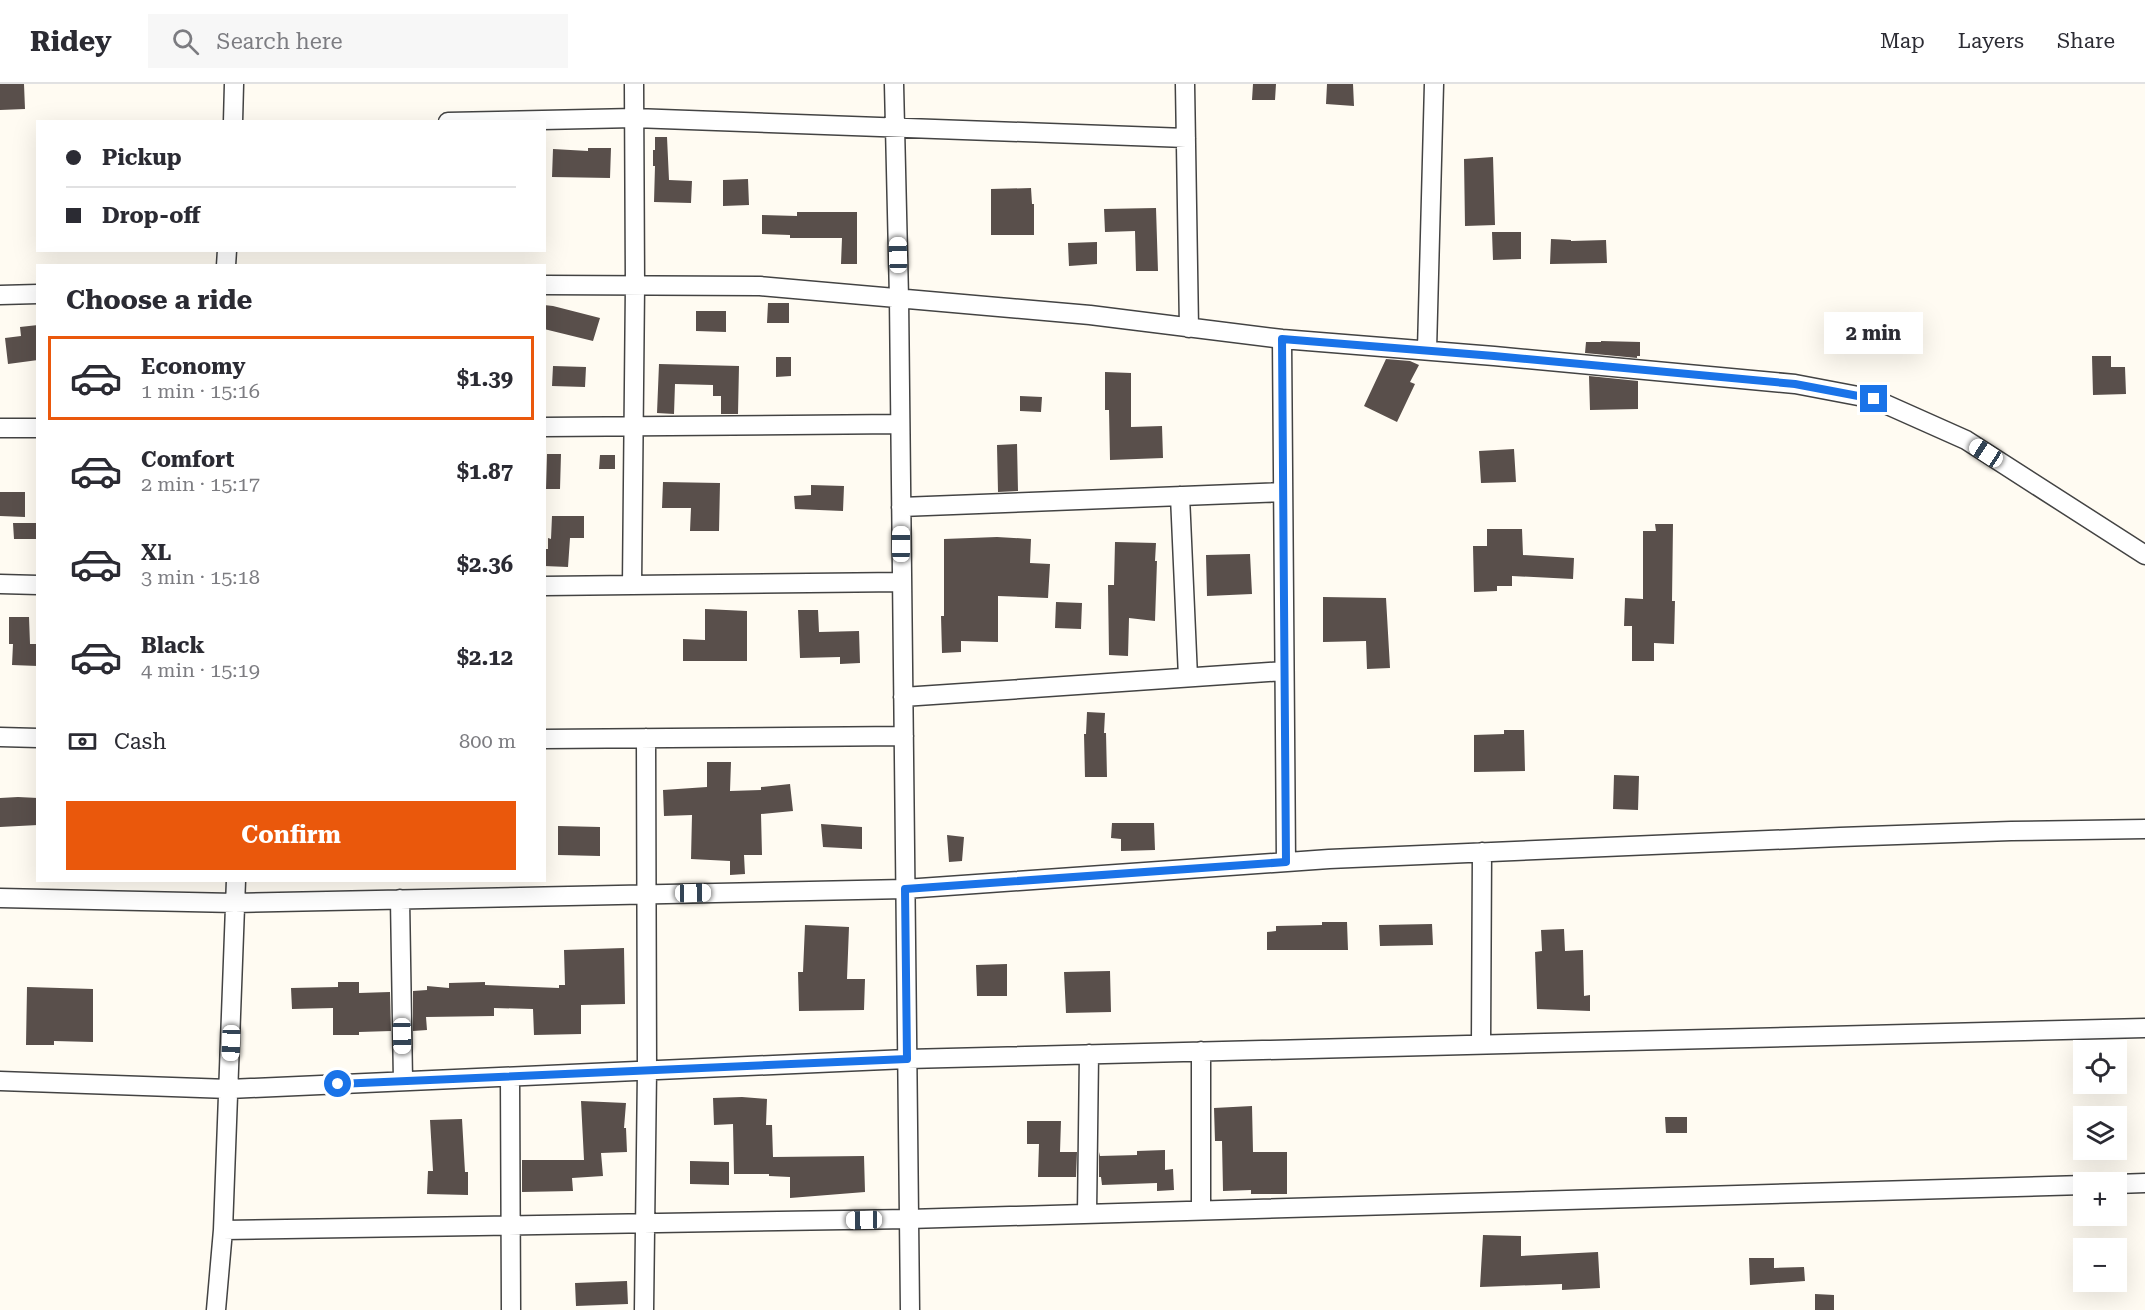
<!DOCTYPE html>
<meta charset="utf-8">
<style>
:root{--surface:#fff;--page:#f7f7f7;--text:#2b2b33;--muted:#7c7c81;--line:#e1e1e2;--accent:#ea580c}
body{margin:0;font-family:"Roboto Serif",serif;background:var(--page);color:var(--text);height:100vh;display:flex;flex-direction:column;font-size:22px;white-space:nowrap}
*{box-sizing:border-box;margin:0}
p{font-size:20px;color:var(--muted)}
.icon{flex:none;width:33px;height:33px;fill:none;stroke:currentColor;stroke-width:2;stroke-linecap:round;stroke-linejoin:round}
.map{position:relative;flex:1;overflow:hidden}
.side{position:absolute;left:36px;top:180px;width:510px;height:618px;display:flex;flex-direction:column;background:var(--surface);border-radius:0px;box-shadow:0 6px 24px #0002}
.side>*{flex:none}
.guide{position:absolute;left:36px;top:36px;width:510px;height:132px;border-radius:0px;box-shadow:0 6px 24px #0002;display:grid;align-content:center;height:132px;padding:0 30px;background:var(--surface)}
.fabs{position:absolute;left:2073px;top:956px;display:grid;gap:12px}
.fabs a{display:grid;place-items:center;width:54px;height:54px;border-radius:0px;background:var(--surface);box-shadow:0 6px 24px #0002;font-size:30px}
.end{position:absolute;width:27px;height:27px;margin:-14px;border:8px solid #1a73e8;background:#fff;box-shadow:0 0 0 3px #fff}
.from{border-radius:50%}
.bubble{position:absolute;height:42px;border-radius:0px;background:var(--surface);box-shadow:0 6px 24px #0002;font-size:20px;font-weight:700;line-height:42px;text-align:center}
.car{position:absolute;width:18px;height:36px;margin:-18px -9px;border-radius:8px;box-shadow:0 0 4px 2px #0007;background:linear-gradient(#fff 24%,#345 0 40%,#fff 0 76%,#345 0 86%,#fff 0)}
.guide b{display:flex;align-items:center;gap:21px;height:57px;font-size:22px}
.guide b+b{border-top:2px solid var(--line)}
.guide i{width:15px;height:15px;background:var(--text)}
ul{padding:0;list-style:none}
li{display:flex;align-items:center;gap:18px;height:84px;margin:0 12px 9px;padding:0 18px;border:3px solid transparent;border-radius:0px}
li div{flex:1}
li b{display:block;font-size:22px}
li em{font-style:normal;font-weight:700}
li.selected{border-color:var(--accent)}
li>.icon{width:54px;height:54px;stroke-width:1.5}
h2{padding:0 30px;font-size:27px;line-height:72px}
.pay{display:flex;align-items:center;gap:15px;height:66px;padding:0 30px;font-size:22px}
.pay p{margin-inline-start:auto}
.button{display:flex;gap:12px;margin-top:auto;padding:12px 30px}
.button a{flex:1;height:69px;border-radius:0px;background:var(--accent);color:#fff;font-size:24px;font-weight:700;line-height:69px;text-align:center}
header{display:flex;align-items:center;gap:36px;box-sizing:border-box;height:84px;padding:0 30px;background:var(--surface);border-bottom:2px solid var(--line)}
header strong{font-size:28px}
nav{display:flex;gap:33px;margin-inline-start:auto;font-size:21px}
.search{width:420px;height:54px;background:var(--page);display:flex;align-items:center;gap:15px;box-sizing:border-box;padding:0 21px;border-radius:0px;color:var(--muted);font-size:22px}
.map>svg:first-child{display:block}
</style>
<header>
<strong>Ridey</strong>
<div class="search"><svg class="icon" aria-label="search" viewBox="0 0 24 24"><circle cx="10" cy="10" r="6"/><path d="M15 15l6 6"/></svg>Search here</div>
<nav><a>Map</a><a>Layers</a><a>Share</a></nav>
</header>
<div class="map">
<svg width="2145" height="1226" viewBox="0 0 2145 1226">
<rect width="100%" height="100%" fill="#fffbf2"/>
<path fill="#594f4b" d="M 0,0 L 24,0 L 25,25 L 0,26 Z
M 1253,0 L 1276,0 L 1275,16 L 1252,16 Z
M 1327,0 L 1353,0 L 1354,22 L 1326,20 Z
M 655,53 L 667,53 L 669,96 L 692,97 L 691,119 L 654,118 L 655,82 L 653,82 L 653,66 L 655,66 Z
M 588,64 L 611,64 L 610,94 L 552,93 L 553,65 L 588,67 Z
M 1493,73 L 1495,141 L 1465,142 L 1464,75 Z
M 748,95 L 749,121 L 723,122 L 723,96 Z
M 1031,104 L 1032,120 L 1034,120 L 1034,151 L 991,151 L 991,105 Z
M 1156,124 L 1158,187 L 1136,187 L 1135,147 L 1105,148 L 1104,125 Z
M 797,128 L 857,128 L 857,180 L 841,180 L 842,154 L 790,154 L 790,151 L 762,150 L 762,131 L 797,132 Z
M 1492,148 L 1521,148 L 1521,175 L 1493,176 Z
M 1551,155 L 1571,156 L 1571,157 L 1606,156 L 1607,179 L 1550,180 Z
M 1097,158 L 1097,180 L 1069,182 L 1068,159 Z
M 768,219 L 789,219 L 789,239 L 767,239 Z
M 544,221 L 553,222 L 600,234 L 593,257 L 544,245 Z
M 696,227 L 726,227 L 726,248 L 696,247 Z
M 38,241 L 38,276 L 8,280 L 5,254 L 21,252 L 20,243 Z
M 1601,257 L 1640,258 L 1640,272 L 1637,272 L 1637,274 L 1585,269 L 1586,258 L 1601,258 Z
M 2092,272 L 2111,272 L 2111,283 L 2125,283 L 2126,310 L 2093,311 Z
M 776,273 L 791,273 L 791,292 L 776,293 Z
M 1386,275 L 1410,277 L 1419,281 L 1410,298 L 1415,300 L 1397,338 L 1364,322 Z
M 659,280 L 739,282 L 738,330 L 721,330 L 721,312 L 713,312 L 713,301 L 675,300 L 674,330 L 657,329 Z
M 553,282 L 586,283 L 585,303 L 552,302 Z
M 1105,288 L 1131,289 L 1131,343 L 1162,342 L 1163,374 L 1110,376 L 1109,326 L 1105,326 Z
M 1589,292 L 1638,297 L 1638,325 L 1590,326 Z
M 1020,312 L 1042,313 L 1041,328 L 1020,327 Z
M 1017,360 L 1018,407 L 998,408 L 997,361 Z
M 1514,365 L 1516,398 L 1481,399 L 1479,367 Z
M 547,370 L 561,370 L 560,405 L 546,405 Z
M 600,371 L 615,371 L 615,385 L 599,385 Z
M 663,398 L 720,399 L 719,447 L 690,447 L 691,424 L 662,424 Z
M 811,401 L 844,402 L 843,427 L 795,425 L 794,412 L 811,411 Z
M 0,408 L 25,408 L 25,433 L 0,432 Z
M 552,432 L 584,432 L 584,454 L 570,454 L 568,483 L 544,482 L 544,465 L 548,465 L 548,454 L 551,455 Z
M 13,439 L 38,439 L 38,455 L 14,455 Z
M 1655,440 L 1673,440 L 1672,517 L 1675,517 L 1674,560 L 1654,559 L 1654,577 L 1632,577 L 1632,542 L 1624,542 L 1625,514 L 1643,515 L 1643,447 L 1656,447 Z
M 1487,445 L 1522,445 L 1523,471 L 1574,474 L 1573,495 L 1512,492 L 1512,502 L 1497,502 L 1497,507 L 1474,508 L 1473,462 L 1487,462 Z
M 997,453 L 1031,455 L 1030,479 L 1050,480 L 1048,514 L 998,512 L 998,558 L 961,557 L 961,568 L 942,569 L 941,532 L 944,532 L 944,455 Z
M 1115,458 L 1156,459 L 1155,477 L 1157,477 L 1155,537 L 1129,534 L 1128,572 L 1109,571 L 1108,501 L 1114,501 Z
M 1250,470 L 1252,510 L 1207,512 L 1206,471 Z
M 1323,513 L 1386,514 L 1390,584 L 1367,585 L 1366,557 L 1323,558 Z
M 1056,518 L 1082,519 L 1081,545 L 1055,544 Z
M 705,525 L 747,527 L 747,577 L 683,577 L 683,555 L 705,556 Z
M 798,526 L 818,526 L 819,548 L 859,547 L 860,579 L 840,580 L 840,573 L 800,574 Z
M 9,533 L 29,533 L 30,560 L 38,560 L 38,582 L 12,581 L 13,560 L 9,560 Z
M 1087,628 L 1105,629 L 1104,649 L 1106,649 L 1107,693 L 1085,693 L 1084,650 L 1086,650 Z
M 1504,646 L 1524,646 L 1525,687 L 1474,688 L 1474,651 L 1504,650 Z
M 707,678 L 731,678 L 730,707 L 761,706 L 761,703 L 790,700 L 793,727 L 761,730 L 762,771 L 744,771 L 745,790 L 730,791 L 730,777 L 691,775 L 692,731 L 664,732 L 663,706 L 707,703 Z
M 1614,691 L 1639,692 L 1638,726 L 1613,725 Z
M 18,713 L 38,714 L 38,741 L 0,743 L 0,714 Z
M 1112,739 L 1154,739 L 1155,766 L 1121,767 L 1121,755 L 1111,754 Z
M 821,740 L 862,743 L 862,765 L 823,763 Z
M 558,742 L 600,743 L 600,772 L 558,771 Z
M 947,751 L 964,753 L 962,777 L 949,778 Z
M 1322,838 L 1347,838 L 1348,866 L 1267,866 L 1267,848 L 1276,847 L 1276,842 L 1322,841 Z
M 1432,840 L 1433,861 L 1380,862 L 1379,841 Z
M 805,841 L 849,843 L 847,895 L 865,895 L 864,926 L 799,927 L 798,888 L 803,888 Z
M 1564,845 L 1565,867 L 1583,866 L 1584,912 L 1590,911 L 1590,927 L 1537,925 L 1535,868 L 1542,867 L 1541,846 Z
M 624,864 L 625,920 L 581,921 L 581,950 L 534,951 L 533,925 L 494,924 L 494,932 L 426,933 L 427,946 L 413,947 L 413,907 L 427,906 L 427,902 L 449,904 L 449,899 L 485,898 L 485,901 L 559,904 L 559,901 L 565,901 L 564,866 Z
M 1007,880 L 1007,912 L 977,912 L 976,881 Z
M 1110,887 L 1111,928 L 1066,929 L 1064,888 Z
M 338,898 L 359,898 L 359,909 L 390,908 L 391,947 L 359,948 L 359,951 L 333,951 L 333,924 L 292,925 L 291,904 L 338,903 Z
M 27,903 L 93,905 L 93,958 L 54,957 L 54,961 L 26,961 Z
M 742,1013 L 767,1015 L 766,1041 L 772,1041 L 773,1073 L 864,1072 L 865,1108 L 790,1114 L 790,1093 L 769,1092 L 769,1090 L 734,1090 L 733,1040 L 714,1041 L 713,1014 Z
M 581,1017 L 626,1019 L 624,1044 L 626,1044 L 627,1068 L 601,1069 L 603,1092 L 572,1094 L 573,1107 L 522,1108 L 522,1076 L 584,1076 Z
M 1252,1022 L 1253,1068 L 1287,1068 L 1287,1110 L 1251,1110 L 1251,1106 L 1223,1107 L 1222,1057 L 1215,1057 L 1214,1024 Z
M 1665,1033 L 1687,1033 L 1687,1049 L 1666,1049 Z
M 462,1035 L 465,1088 L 468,1088 L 468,1111 L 427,1110 L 428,1087 L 433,1087 L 430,1036 Z
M 1027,1037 L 1061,1037 L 1060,1068 L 1077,1068 L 1076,1093 L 1038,1093 L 1039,1060 L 1027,1060 Z
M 1165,1066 L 1165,1086 L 1173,1085 L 1174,1106 L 1157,1107 L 1157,1099 L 1102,1101 L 1101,1093 L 1099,1093 L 1099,1068 L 1100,1072 L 1137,1071 L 1137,1067 Z
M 690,1077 L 729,1078 L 729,1101 L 690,1100 Z
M 1483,1151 L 1521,1152 L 1521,1172 L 1598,1168 L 1600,1204 L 1562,1206 L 1562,1200 L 1480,1203 Z
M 1749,1174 L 1774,1174 L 1774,1184 L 1804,1183 L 1805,1197 L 1750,1201 Z
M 627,1197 L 628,1220 L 576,1222 L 575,1199 Z
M 1815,1210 L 1834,1211 L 1834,1226 L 1815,1226 Z"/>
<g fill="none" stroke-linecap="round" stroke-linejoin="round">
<g stroke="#434343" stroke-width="21">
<path id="street" d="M 894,0 L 899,214 L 910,1226
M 1185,0 L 1189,244
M 233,38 L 234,0
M 448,38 L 634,34 L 1186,54
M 226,182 L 227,166
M 544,201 L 760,202 L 1090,231 L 1282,255 L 1494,272 L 1795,300 L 1874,315 L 1966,356 L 2145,471
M 0,211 L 38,210
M 1282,255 L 1286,778
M 1427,266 L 1434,0
M 544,343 L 900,340
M 0,344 L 38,344
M 1180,412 L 1188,593
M 901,423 L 1283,408
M 0,500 L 38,501
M 632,501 L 635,201 L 634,0
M 544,502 L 902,498
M 903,613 L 1284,587
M 0,653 L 38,654
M 544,655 L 904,652
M 0,814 L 235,819 L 905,805 L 1329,775 L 1840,753 L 2011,747 L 2145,745
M 400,815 L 403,997
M 1481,960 L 1482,768
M 1201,967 L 1201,1125
M 510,993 L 511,1226
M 0,997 L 229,1005 L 907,975 L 2145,944
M 2116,1100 L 2145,1099
M 1087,1129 L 1089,970
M 223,1146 L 909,1135 L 2084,1101
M 216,1226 L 223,1146 L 236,796
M 644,1226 L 647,987 L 646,654"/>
</g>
<use href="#street" stroke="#fff" stroke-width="18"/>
</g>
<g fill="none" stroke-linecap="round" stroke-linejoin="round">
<path stroke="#1a73e8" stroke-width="8" d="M 338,1000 L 907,975 L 905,805 L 1286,778 L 1282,255 L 1494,272 L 1795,300 L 1874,315"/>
</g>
</svg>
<div class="fabs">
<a><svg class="icon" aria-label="locate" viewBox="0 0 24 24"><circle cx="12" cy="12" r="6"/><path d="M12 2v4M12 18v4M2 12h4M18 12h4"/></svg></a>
<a><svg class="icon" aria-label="layers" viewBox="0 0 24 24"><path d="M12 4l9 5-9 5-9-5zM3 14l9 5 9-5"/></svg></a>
<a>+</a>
<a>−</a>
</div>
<i class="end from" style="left:338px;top:1000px"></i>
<i class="end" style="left:1874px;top:315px"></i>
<div class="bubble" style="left:1824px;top:228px;width:99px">2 min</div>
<i class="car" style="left:898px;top:171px;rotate:359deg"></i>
<i class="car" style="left:1986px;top:369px;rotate:303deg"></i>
<i class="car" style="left:901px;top:460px;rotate:0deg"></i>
<i class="car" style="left:693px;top:809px;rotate:89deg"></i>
<i class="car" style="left:402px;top:952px;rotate:179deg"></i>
<i class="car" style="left:231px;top:959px;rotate:182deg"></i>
<i class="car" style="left:864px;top:1136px;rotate:269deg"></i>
<div class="guide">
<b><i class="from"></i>Pickup</b>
<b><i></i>Drop-off</b>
</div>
<section class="side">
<h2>Choose a ride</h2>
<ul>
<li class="selected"><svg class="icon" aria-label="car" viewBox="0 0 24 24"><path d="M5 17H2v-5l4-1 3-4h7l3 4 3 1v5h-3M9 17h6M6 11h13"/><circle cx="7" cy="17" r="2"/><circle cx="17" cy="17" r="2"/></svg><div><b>Economy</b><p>1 min · 15:16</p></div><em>$1.39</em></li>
<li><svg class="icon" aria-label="car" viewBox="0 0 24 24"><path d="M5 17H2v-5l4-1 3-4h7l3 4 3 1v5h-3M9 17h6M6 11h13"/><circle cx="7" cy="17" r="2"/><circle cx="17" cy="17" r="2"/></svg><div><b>Comfort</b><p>2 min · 15:17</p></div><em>$1.87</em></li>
<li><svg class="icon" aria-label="car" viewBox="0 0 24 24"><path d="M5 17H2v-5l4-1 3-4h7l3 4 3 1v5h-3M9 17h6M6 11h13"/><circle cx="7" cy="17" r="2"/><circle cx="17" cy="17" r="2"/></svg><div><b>XL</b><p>3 min · 15:18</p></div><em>$2.36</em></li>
<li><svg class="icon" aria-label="car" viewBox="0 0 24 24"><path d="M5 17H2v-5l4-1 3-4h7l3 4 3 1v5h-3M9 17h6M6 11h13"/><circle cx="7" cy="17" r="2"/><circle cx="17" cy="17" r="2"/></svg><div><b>Black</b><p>4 min · 15:19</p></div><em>$2.12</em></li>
</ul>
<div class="pay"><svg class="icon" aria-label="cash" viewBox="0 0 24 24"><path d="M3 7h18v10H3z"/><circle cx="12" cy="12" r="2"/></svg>Cash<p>800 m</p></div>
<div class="button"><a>Confirm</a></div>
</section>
</div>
